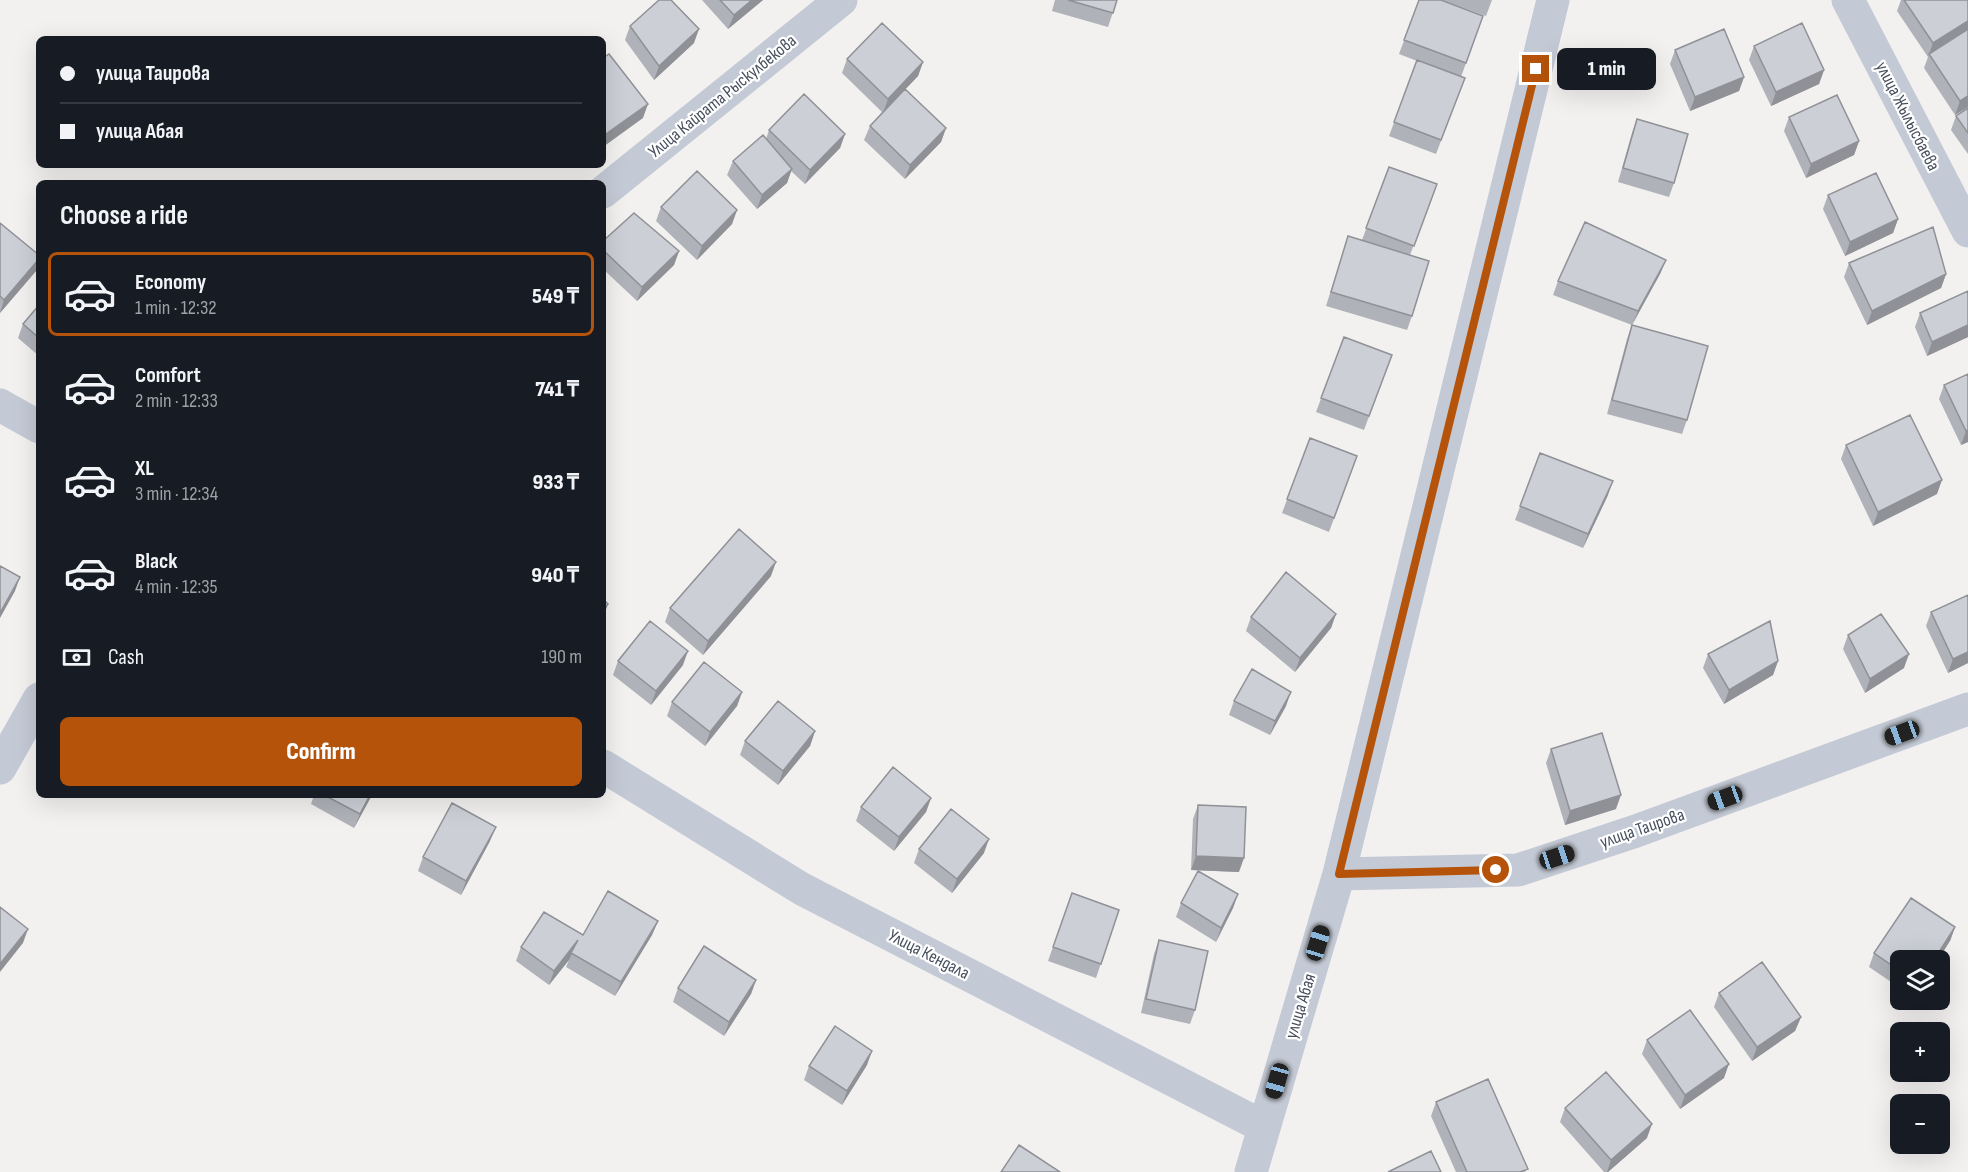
<!DOCTYPE html>
<meta charset="utf-8">
<style>
:root{--surface:#171b24;--page:#20242c;--text:#f1f3f6;--muted:#9ea1a6;--line:#363941;--accent:#b45309}
body{margin:0;font-family:"Sofia Sans Condensed",sans-serif;background:var(--page);color:var(--text);height:100vh;display:flex;flex-direction:column;font-size:22px;white-space:nowrap}
*{box-sizing:border-box;margin:0}
p{font-size:20px;color:var(--muted)}
.icon{flex:none;width:33px;height:33px;fill:none;stroke:currentColor;stroke-width:2;stroke-linecap:round;stroke-linejoin:round}
.map{position:relative;flex:1;overflow:hidden}
.drawer{position:absolute;left:36px;top:180px;width:570px;height:618px;display:flex;flex-direction:column;background:var(--surface);border-radius:9px;box-shadow:0 6px 24px #0002}
.drawer>*{flex:none}
.banner{position:absolute;left:36px;top:36px;width:570px;height:132px;border-radius:9px;box-shadow:0 6px 24px #0002;display:grid;align-content:center;height:132px;padding:0 24px;background:var(--surface)}
.buttons{position:absolute;left:1890px;top:950px;display:grid;gap:12px}
.buttons a{display:grid;place-items:center;width:60px;height:60px;border-radius:9px;background:var(--surface);box-shadow:0 6px 24px #0002;font-size:30px}
.end{position:absolute;width:27px;height:27px;margin:-14px;border:8px solid #b45309;background:#fff;box-shadow:0 0 0 3px #fff}
.from{border-radius:50%}
.bubble{position:absolute;height:42px;border-radius:9px;background:var(--surface);box-shadow:0 6px 24px #0002;font-size:20px;font-weight:800;line-height:42px;text-align:center}
.car{position:absolute;width:18px;height:36px;margin:-18px -9px;border-radius:8px;box-shadow:0 0 4px 2px #0007;background:linear-gradient(#222 24%,#8ab4d8 0 40%,#222 0 76%,#8ab4d8 0 86%,#222 0)}
.banner b{display:flex;align-items:center;gap:21px;height:57px;font-size:22px}
.banner b+b{border-top:2px solid var(--line)}
.banner i{width:15px;height:15px;background:var(--text)}
ul{padding:0;list-style:none}
li{display:flex;align-items:center;gap:18px;height:84px;margin:0 12px 9px;padding:0 12px;border:3px solid transparent;border-radius:9px}
li div{flex:1}
li b{display:block;font-size:22px}
li em{font-style:normal;font-weight:800}
li.on{border-color:var(--accent)}
li>.icon{width:54px;height:54px;stroke-width:1.5}
h2{padding:0 24px;font-size:27px;line-height:72px}
.pay{display:flex;align-items:center;gap:15px;height:66px;padding:0 24px;font-size:22px}
.pay p{margin-inline-start:auto}
.button{display:flex;gap:12px;margin-top:auto;padding:12px 24px}
.button a{flex:1;height:69px;border-radius:9px;background:var(--accent);color:#fff;font-size:24px;font-weight:800;line-height:69px;text-align:center}
.map>svg:first-child{display:block}
</style>
<div class="map">
<svg width="1968" height="1172" viewBox="0 0 1968 1172">
<rect width="100%" height="100%" fill="#f3f1f0"/>
<g fill="none" stroke-linecap="round" stroke-linejoin="round">
<path stroke="#c4cad5" stroke-width="33" d="M 1848,0 L 1968,231
M 603,192 L 841,0
M 0,405 L 39,427
M 603,766 L 802,889 L 1264,1127
M 0,768 L 39,699
M 1339,874 L 1518,870 L 1636,831 L 1968,709
M 1251,1172 L 1339,874 L 1553,0"/>
</g>
<path fill="#afb2b8" d="M 702,0 L 763,0 L 728,29 Z
M 1055,0 L 1117,0 L 1108,27 L 1052,11 Z
M 1419,0 L 1483,16 L 1461,77 L 1465,78 L 1436,154 L 1389,136 L 1417,61 L 1399,54 Z
M 1442,0 L 1492,0 L 1486,16 Z
M 1901,0 L 1968,0 L 1968,107 L 1955,115 L 1924,68 L 1928,57 L 1897,11 Z
M 630,26 L 694,43 L 654,80 L 625,40 Z
M 1754,46 L 1824,70 L 1819,84 L 1771,106 L 1749,60 Z
M 1675,50 L 1744,77 L 1739,91 L 1690,111 L 1670,64 Z
M 847,59 L 923,62 L 918,76 L 905,89 L 946,128 L 941,142 L 905,179 L 864,140 L 870,126 L 882,112 L 842,73 Z
M 1968,108 L 1968,154 L 1951,130 L 1956,116 Z
M 1789,117 L 1859,141 L 1854,155 L 1806,178 L 1784,131 Z
M 1637,119 L 1674,183 L 1669,197 L 1618,182 L 1632,133 Z
M 769,130 L 845,134 L 840,148 L 805,184 L 791,171 L 787,183 L 757,209 L 727,175 L 733,161 L 766,139 Z
M 1389,167 L 1437,184 L 1410,255 L 1412,316 L 1407,330 L 1326,306 L 1348,236 L 1362,240 Z
M 1828,195 L 1898,219 L 1893,233 L 1845,256 L 1823,209 Z
M 661,207 L 737,210 L 732,224 L 697,260 L 656,221 Z
M 0,223 L 36,271 L 0,313 Z
M 603,241 L 679,251 L 674,265 L 637,301 L 603,269 Z
M 1666,260 L 1660,274 L 1632,325 L 1553,295 L 1558,281 Z
M 1849,263 L 1946,274 L 1941,288 L 1867,325 L 1844,277 Z
M 1968,291 L 1968,337 L 1927,356 L 1915,327 L 1920,313 Z
M 39,305 L 39,356 L 18,338 L 23,324 Z
M 1632,325 L 1687,420 L 1682,434 L 1607,414 L 1627,339 Z
M 1344,337 L 1392,355 L 1364,430 L 1316,412 Z
M 1968,374 L 1968,442 L 1961,445 L 1939,399 L 1944,385 Z
M 1310,438 L 1357,456 L 1329,532 L 1282,513 Z
M 1846,445 L 1937,494 L 1873,526 L 1841,459 Z
M 1540,453 L 1608,495 L 1583,548 L 1515,520 Z
M 771,576 L 703,655 L 665,622 L 670,608 Z
M 1968,595 L 1968,663 L 1948,673 L 1926,626 L 1931,612 Z
M 1336,614 L 1331,628 L 1295,672 L 1246,631 L 1251,617 Z
M 1848,635 L 1904,668 L 1865,693 L 1843,649 Z
M 1708,654 L 1778,661 L 1773,675 L 1724,704 L 1703,668 Z
M 618,661 L 683,665 L 651,705 L 613,675 Z
M 742,692 L 737,706 L 705,746 L 667,716 L 672,702 Z
M 1234,701 L 1286,706 L 1270,735 L 1229,715 Z
M 815,731 L 810,746 L 778,785 L 740,755 L 745,741 Z
M 1551,749 L 1616,809 L 1565,825 L 1546,763 Z
M 314,795 L 372,795 L 354,828 L 311,804 Z
M 931,798 L 926,812 L 894,851 L 856,821 L 861,807 Z
M 1198,805 L 1239,872 L 1191,870 L 1193,819 Z
M 490,841 L 461,895 L 418,871 L 423,857 Z
M 919,849 L 984,853 L 952,893 L 914,863 Z
M 1072,893 L 1119,910 L 1096,978 L 1048,961 Z
M 1238,894 L 1233,908 L 1216,942 L 1176,917 L 1181,903 Z
M 658,921 L 652,935 L 615,996 L 566,967 L 569,960 L 549,985 L 516,961 L 521,947 Z
M 1955,927 L 1950,941 L 1900,960 L 1900,988 L 1869,967 L 1874,953 Z
M 1159,940 L 1195,1010 L 1190,1024 L 1141,1013 L 1154,954 Z
M 756,980 L 751,994 L 724,1036 L 673,1002 L 678,988 Z
M 1719,993 L 1801,1017 L 1795,1031 L 1752,1061 L 1714,1007 Z
M 1647,1040 L 1724,1078 L 1680,1109 L 1642,1054 Z
M 867,1065 L 842,1105 L 804,1080 L 809,1066 Z
M 1436,1102 L 1526,1172 L 1456,1172 L 1431,1116 Z
M 1565,1108 L 1647,1138 L 1608,1172 L 1604,1172 L 1560,1122 Z"/>
<path fill="#8f9196" d="M 752,0 L 763,0 L 728,29 L 734,15 Z
M 1968,21 L 1968,31 L 1929,54 L 1928,57 L 1933,43 Z
M 699,29 L 694,43 L 654,80 L 659,66 Z
M 923,62 L 918,76 L 883,113 L 888,99 Z
M 1824,70 L 1819,84 L 1771,106 L 1776,92 Z
M 1744,77 L 1739,91 L 1690,111 L 1695,97 Z
M 1968,96 L 1968,107 L 1955,115 L 1960,101 Z
M 648,104 L 643,118 L 603,147 L 603,136 Z
M 946,128 L 941,142 L 905,179 L 910,165 Z
M 845,134 L 840,148 L 805,184 L 810,170 Z
M 1859,141 L 1854,155 L 1806,178 L 1811,164 Z
M 792,169 L 787,183 L 757,209 L 762,195 Z
M 737,210 L 732,224 L 697,260 L 702,246 Z
M 1898,219 L 1893,233 L 1845,256 L 1850,242 Z
M 679,251 L 674,265 L 637,301 L 642,287 Z
M 39,259 L 39,262 L 36,271 L 0,313 L 4,300 Z
M 1666,260 L 1660,274 L 1632,325 L 1638,311 Z
M 1946,274 L 1941,288 L 1867,325 L 1872,311 Z
M 1968,325 L 1968,337 L 1927,356 L 1932,342 Z
M 1968,430 L 1968,442 L 1961,445 L 1966,431 Z
M 1942,480 L 1937,494 L 1873,526 L 1878,512 Z
M 1613,481 L 1608,495 L 1583,548 L 1588,534 Z
M 776,562 L 771,576 L 703,655 L 708,641 Z
M 20,577 L 15,591 L 0,618 L 0,613 Z
M 608,604 L 603,618 L 603,610 Z
M 1336,614 L 1331,628 L 1295,672 L 1300,658 Z
M 688,651 L 683,665 L 651,705 L 656,691 Z
M 1968,652 L 1968,663 L 1948,673 L 1953,659 Z
M 1909,654 L 1904,668 L 1865,693 L 1870,679 Z
M 1778,661 L 1773,675 L 1724,704 L 1729,690 Z
M 742,692 L 737,706 L 705,746 L 710,732 Z
M 1291,692 L 1286,706 L 1270,735 L 1275,721 Z
M 815,731 L 810,746 L 778,785 L 783,771 Z
M 370,795 L 372,795 L 354,828 L 360,814 Z
M 1621,795 L 1616,809 L 1565,825 L 1570,811 Z
M 931,798 L 926,812 L 894,851 L 899,837 Z
M 496,827 L 490,841 L 461,895 L 466,881 Z
M 989,839 L 984,853 L 952,893 L 957,879 Z
M 1196,856 L 1244,858 L 1239,872 L 1191,870 Z
M 1238,894 L 1233,908 L 1216,942 L 1221,928 Z
M 658,921 L 652,935 L 615,996 L 621,982 Z
M 1955,927 L 1950,941 L 1938,960 L 1934,960 Z
M 28,929 L 23,943 L 0,972 L 0,964 Z
M 578,940 L 569,960 L 549,985 L 554,971 Z
M 756,980 L 751,994 L 724,1036 L 729,1022 Z
M 1801,1017 L 1795,1031 L 1752,1061 L 1757,1047 Z
M 872,1051 L 867,1065 L 842,1105 L 847,1091 Z
M 1729,1064 L 1724,1078 L 1680,1109 L 1685,1095 Z
M 1652,1124 L 1647,1138 L 1608,1172 L 1607,1172 L 1611,1160 Z"/>
<path fill="#cccfd6" stroke="#8f9196" stroke-width="1.5" d="M 659,0 L 671,0 L 699,29 L 659,66 L 630,26 Z
M 720,0 L 752,0 L 734,15 Z
M 1068,0 L 1117,0 L 1113,13 Z
M 1419,0 L 1441,0 L 1483,16 L 1466,63 L 1404,40 Z
M 1904,0 L 1968,0 L 1968,21 L 1933,43 Z
M 882,23 L 923,62 L 888,99 L 847,59 Z
M 1802,23 L 1824,70 L 1776,92 L 1754,46 Z
M 1724,29 L 1744,77 L 1695,97 L 1675,50 Z
M 1968,29 L 1968,96 L 1960,101 L 1929,54 Z
M 609,54 L 648,104 L 603,136 L 603,58 Z
M 1417,60 L 1465,78 L 1441,140 L 1394,122 Z
M 905,89 L 946,128 L 910,165 L 870,126 Z
M 804,94 L 845,134 L 810,170 L 769,130 Z
M 1837,95 L 1859,141 L 1811,164 L 1789,117 Z
M 1968,108 L 1968,133 L 1956,116 Z
M 1637,119 L 1688,134 L 1674,183 L 1623,168 Z
M 763,135 L 792,169 L 762,195 L 733,161 Z
M 1389,167 L 1437,184 L 1414,246 L 1366,228 Z
M 697,171 L 737,210 L 702,246 L 661,207 Z
M 1876,173 L 1898,219 L 1850,242 L 1828,195 Z
M 634,213 L 679,251 L 642,287 L 603,250 L 603,241 Z
M 1585,222 L 1666,260 L 1638,311 L 1558,281 Z
M 0,223 L 39,255 L 39,259 L 4,300 L 0,296 Z
M 1933,227 L 1946,274 L 1872,311 L 1849,263 Z
M 1348,236 L 1429,261 L 1412,316 L 1331,292 Z
M 1968,291 L 1968,325 L 1932,342 L 1920,313 Z
M 39,305 L 39,338 L 23,324 Z
M 1632,325 L 1708,346 L 1687,420 L 1612,400 Z
M 1344,337 L 1392,355 L 1369,416 L 1321,398 Z
M 1968,374 L 1968,430 L 1966,431 L 1944,385 Z
M 1910,415 L 1942,480 L 1878,512 L 1846,445 Z
M 1310,438 L 1357,456 L 1334,518 L 1287,499 Z
M 1540,453 L 1613,481 L 1588,534 L 1520,506 Z
M 739,529 L 776,562 L 708,641 L 670,608 Z
M 0,566 L 20,577 L 0,613 Z
M 1286,572 L 1336,614 L 1300,658 L 1251,617 Z
M 1968,595 L 1968,652 L 1953,659 L 1931,612 Z
M 603,599 L 608,604 L 603,610 Z
M 1881,614 L 1909,654 L 1870,679 L 1848,635 Z
M 650,621 L 688,651 L 656,691 L 618,661 Z
M 1770,621 L 1778,661 L 1729,690 L 1708,654 Z
M 704,662 L 742,692 L 710,732 L 672,702 Z
M 1252,669 L 1291,692 L 1275,721 L 1234,701 Z
M 778,701 L 815,731 L 783,771 L 745,741 Z
M 1602,733 L 1621,795 L 1570,811 L 1551,749 Z
M 893,767 L 931,798 L 899,837 L 861,807 Z
M 324,795 L 370,795 L 360,814 Z
M 452,803 L 496,827 L 466,881 L 423,857 Z
M 1198,805 L 1246,807 L 1244,858 L 1196,856 Z
M 951,809 L 989,839 L 957,879 L 919,849 Z
M 1198,871 L 1238,894 L 1221,928 L 1181,903 Z
M 608,891 L 658,921 L 621,982 L 571,953 L 578,940 L 554,971 L 521,947 L 544,912 L 583,935 Z
M 1072,893 L 1119,910 L 1101,964 L 1053,947 Z
M 1911,898 L 1955,927 L 1934,960 L 1900,960 L 1900,971 L 1874,953 Z
M 0,907 L 28,929 L 0,964 Z
M 1159,940 L 1208,951 L 1195,1010 L 1146,999 Z
M 704,946 L 756,980 L 729,1022 L 678,988 Z
M 1762,962 L 1801,1017 L 1757,1047 L 1719,993 Z
M 1690,1010 L 1729,1064 L 1685,1095 L 1647,1040 Z
M 835,1026 L 872,1051 L 847,1091 L 809,1066 Z
M 1606,1072 L 1652,1124 L 1611,1160 L 1565,1108 Z
M 1488,1079 L 1528,1169 L 1520,1172 L 1467,1172 L 1436,1102 Z
M 1019,1145 L 1060,1172 L 1001,1172 Z
M 1431,1151 L 1441,1172 L 1388,1172 Z"/>
<g fill="none" stroke-linecap="round" stroke-linejoin="round">
<path stroke="#b45309" stroke-width="8" d="M 1496,870 L 1339,874 L 1536,69"/>
</g>
<g text-anchor="middle" stroke-width="4.5" stroke-linejoin="round" paint-order="stroke">
<g font-size="18" fill="#48505e" stroke="#fff">
<text transform="translate(722 96) rotate(-39)" y="6">Улица Кайрата Рыскулбекова</text>
<text transform="translate(1908 116) rotate(63)" y="6">улица Жылысбаева</text>
<text transform="translate(1642 828) rotate(-19)" y="6">улица Таирова</text>
<text transform="translate(929 954) rotate(27)" y="6">Улица Кендала</text>
<text transform="translate(1300 1006) rotate(-73)" y="6">улица Абая</text>
</g>
</g>
</svg>
<div class="buttons">
<a><svg class="icon" aria-label="layers" viewBox="0 0 24 24"><path d="M12 4l9 5-9 5-9-5zM3 14l9 5 9-5"/></svg></a>
<a>+</a>
<a>−</a>
</div>
<i class="end from" style="left:1496px;top:870px"></i>
<i class="end" style="left:1536px;top:69px"></i>
<div class="bubble" style="left:1557px;top:48px;width:99px">1 min</div>
<i class="car" style="left:1902px;top:733px;rotate:250deg"></i>
<i class="car" style="left:1725px;top:798px;rotate:250deg"></i>
<i class="car" style="left:1557px;top:857px;rotate:72deg"></i>
<i class="car" style="left:1318px;top:943px;rotate:17deg"></i>
<i class="car" style="left:1277px;top:1081px;rotate:196deg"></i>
<div class="banner">
<b><i class="from"></i>улица Таирова</b>
<b><i></i>улица Абая</b>
</div>
<section class="drawer">
<h2>Choose a ride</h2>
<ul>
<li class="on"><svg class="icon" aria-label="car" viewBox="0 0 24 24"><path d="M5 17H2v-5l4-1 3-4h7l3 4 3 1v5h-3M9 17h6M6 11h13"/><circle cx="7" cy="17" r="2"/><circle cx="17" cy="17" r="2"/></svg><div><b>Economy</b><p>1 min · 12:32</p></div><em>549 ₸</em></li>
<li><svg class="icon" aria-label="car" viewBox="0 0 24 24"><path d="M5 17H2v-5l4-1 3-4h7l3 4 3 1v5h-3M9 17h6M6 11h13"/><circle cx="7" cy="17" r="2"/><circle cx="17" cy="17" r="2"/></svg><div><b>Comfort</b><p>2 min · 12:33</p></div><em>741 ₸</em></li>
<li><svg class="icon" aria-label="car" viewBox="0 0 24 24"><path d="M5 17H2v-5l4-1 3-4h7l3 4 3 1v5h-3M9 17h6M6 11h13"/><circle cx="7" cy="17" r="2"/><circle cx="17" cy="17" r="2"/></svg><div><b>XL</b><p>3 min · 12:34</p></div><em>933 ₸</em></li>
<li><svg class="icon" aria-label="car" viewBox="0 0 24 24"><path d="M5 17H2v-5l4-1 3-4h7l3 4 3 1v5h-3M9 17h6M6 11h13"/><circle cx="7" cy="17" r="2"/><circle cx="17" cy="17" r="2"/></svg><div><b>Black</b><p>4 min · 12:35</p></div><em>940 ₸</em></li>
</ul>
<div class="pay"><svg class="icon" aria-label="cash" viewBox="0 0 24 24"><path d="M3 7h18v10H3z"/><circle cx="12" cy="12" r="2"/></svg>Cash<p>190 m</p></div>
<div class="button"><a>Confirm</a></div>
</section>
</div>
